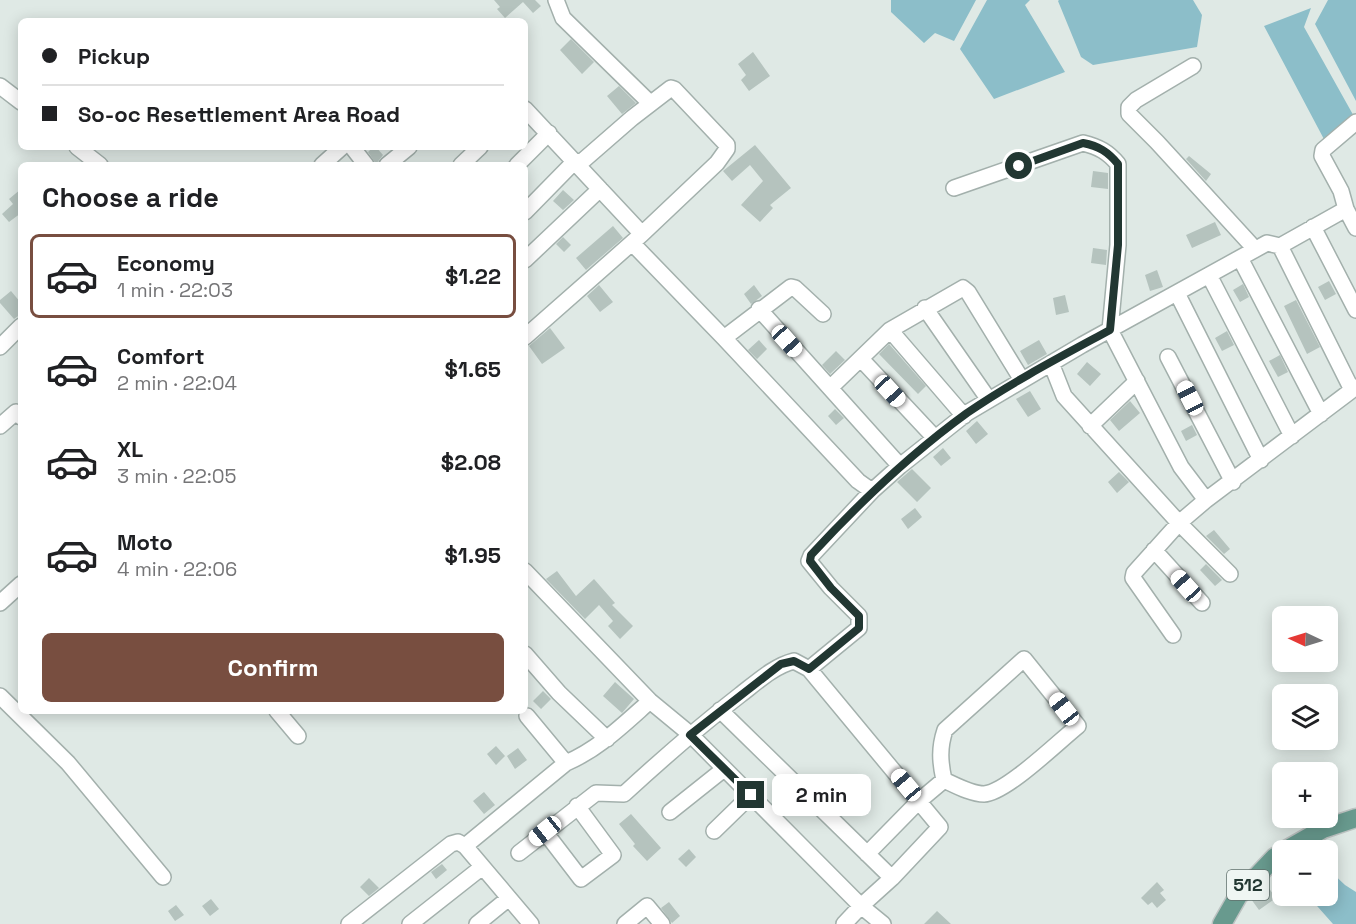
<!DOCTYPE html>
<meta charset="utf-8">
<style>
:root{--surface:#fff;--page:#f6f6f6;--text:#202124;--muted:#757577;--line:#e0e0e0;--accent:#784e40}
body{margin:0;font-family:"Space Grotesk",sans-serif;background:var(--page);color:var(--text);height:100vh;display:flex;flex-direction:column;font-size:22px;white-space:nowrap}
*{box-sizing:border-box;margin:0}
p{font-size:20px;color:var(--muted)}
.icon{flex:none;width:33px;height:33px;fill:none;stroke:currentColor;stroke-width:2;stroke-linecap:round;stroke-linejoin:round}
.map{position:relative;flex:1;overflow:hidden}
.drawer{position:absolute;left:18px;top:162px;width:510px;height:552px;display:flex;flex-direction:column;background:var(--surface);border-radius:9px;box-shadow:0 3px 15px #0003}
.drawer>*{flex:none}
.hud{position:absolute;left:18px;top:18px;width:510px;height:132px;border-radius:9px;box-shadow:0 3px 15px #0003;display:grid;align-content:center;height:132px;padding:0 24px;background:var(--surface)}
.needle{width:39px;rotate:274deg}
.tools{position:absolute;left:1272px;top:606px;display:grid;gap:12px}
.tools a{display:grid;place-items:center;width:66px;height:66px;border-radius:9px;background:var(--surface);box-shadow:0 3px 15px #0003;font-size:30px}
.end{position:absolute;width:27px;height:27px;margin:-14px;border:8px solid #223732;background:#fff;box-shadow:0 0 0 3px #fff}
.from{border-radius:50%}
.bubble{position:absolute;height:42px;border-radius:9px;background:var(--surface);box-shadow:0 3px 15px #0003;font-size:20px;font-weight:800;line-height:42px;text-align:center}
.car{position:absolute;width:18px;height:36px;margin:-18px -9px;border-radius:8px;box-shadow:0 0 4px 2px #0007;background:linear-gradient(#fff 24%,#345 0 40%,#fff 0 76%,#345 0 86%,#fff 0)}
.hud b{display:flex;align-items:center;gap:21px;height:57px;font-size:22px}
.hud b+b{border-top:2px solid var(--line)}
.hud i{width:15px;height:15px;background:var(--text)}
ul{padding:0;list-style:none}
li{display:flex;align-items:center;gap:18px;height:84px;margin:0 12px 9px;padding:0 12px;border:3px solid transparent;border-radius:9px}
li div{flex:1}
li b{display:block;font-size:22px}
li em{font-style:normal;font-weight:800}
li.on{border-color:var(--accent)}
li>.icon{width:54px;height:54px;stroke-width:1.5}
h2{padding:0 24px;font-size:27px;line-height:72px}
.cta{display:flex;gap:12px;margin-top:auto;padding:12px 24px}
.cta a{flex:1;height:69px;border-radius:9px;background:var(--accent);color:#fff;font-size:24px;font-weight:800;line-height:69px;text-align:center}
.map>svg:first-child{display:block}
</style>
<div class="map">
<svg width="1356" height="924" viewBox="0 0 1356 924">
<rect width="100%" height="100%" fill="#dfe9e5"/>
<path fill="#8cbec9" d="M 891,0 L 976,0 L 954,41 L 935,33 L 924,43 L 891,12 Z
M 987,0 L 1030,0 L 1025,5 L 1065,72 L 994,99 L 960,49 Z
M 1059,0 L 1193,0 L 1202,15 L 1197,47 L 1093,65 L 1081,57 L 1058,1 Z
M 1328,0 L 1356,0 L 1356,101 L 1315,24 Z
M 1311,8 L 1304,27 L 1356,120 L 1326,143 L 1264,26 Z
M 1328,869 L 1345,885 L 1356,892 L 1356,924 L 1333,924 L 1310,898 L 1310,896 L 1328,896 Z"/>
<path fill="#b5c3be" d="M 494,0 L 535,0 L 541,6 L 533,13 L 523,2 L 505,18 L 497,9 L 500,7 Z
M 571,39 L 594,62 L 582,74 L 560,50 Z
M 753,52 L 770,76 L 749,91 L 741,80 L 746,75 L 738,64 Z
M 619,86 L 636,103 L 622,114 L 607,96 Z
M 755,145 L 791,188 L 770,205 L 773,208 L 760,222 L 741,205 L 763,181 L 750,165 L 732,181 L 723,171 Z
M 373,147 L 376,147 L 383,155 L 376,164 L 368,152 Z
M 1189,156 L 1211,174 L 1206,181 L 1186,159 Z
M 1093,171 L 1108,173 L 1108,189 L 1091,187 Z
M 21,189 L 21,213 L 9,222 L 2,214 L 13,204 L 9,199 Z
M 563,190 L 574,200 L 563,210 L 553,201 Z
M 1215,222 L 1221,235 L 1192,248 L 1186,235 Z
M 613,226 L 623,238 L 586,270 L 576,258 Z
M 563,237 L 571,245 L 564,252 L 556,244 Z
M 1093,248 L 1107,250 L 1106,265 L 1091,263 Z
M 1157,270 L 1163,287 L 1150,291 L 1145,275 Z
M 1329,281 L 1336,294 L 1325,300 L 1318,287 Z
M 1243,284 L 1249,297 L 1240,302 L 1233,290 Z
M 599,285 L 613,302 L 600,312 L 587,296 Z
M 754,285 L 762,296 L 751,304 L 744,294 Z
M 11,291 L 21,303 L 21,314 L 14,319 L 0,303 L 0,300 Z
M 1065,295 L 1069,312 L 1056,315 L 1053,298 Z
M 1296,300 L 1320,347 L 1307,354 L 1284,306 Z
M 550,328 L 565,348 L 542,364 L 529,346 Z
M 1227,331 L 1234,345 L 1222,351 L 1215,338 Z
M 759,340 L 767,349 L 757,359 L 748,350 Z
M 1039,340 L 1047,354 L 1028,365 L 1020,351 Z
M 889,344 L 926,386 L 918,394 L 879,354 Z
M 836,351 L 845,360 L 830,374 L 822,365 Z
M 1280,355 L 1288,372 L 1278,377 L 1269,361 Z
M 1087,362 L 1101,374 L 1090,386 L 1077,374 Z
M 1030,391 L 1041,409 L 1028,417 L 1016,399 Z
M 1130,401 L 1140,413 L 1119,431 L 1110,420 Z
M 835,409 L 844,418 L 836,425 L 828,416 Z
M 977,421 L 988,434 L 976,444 L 966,431 Z
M 1192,425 L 1197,435 L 1186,441 L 1181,431 Z
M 943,448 L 951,458 L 941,466 L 933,457 Z
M 912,469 L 931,488 L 917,502 L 897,482 Z
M 1119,472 L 1129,482 L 1117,493 L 1108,482 Z
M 915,508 L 922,517 L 908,529 L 901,519 Z
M 1214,530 L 1230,549 L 1224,554 L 1206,536 Z
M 1206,564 L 1222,580 L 1215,586 L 1200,570 Z
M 557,571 L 576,596 L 594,579 L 615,603 L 612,605 L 633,626 L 620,639 L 608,626 L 613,621 L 599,605 L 585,619 L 546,579 Z
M 615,682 L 634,699 L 622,713 L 603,696 Z
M 543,691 L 551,699 L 541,709 L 533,701 Z
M 496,746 L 505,756 L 496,765 L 487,754 Z
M 518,748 L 527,760 L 515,769 L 507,756 Z
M 484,792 L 495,805 L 484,814 L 473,801 Z
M 631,814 L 661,848 L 647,861 L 633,846 L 635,844 L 619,824 Z
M 689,849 L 696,857 L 686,867 L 678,859 Z
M 442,864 L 447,870 L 436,879 L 431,872 Z
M 369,878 L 379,888 L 369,896 L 360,887 Z
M 1157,882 L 1164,890 L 1160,893 L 1166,900 L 1157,908 L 1152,902 L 1148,905 L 1141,898 Z
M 1268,887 L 1276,898 L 1259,910 L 1251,899 Z
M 211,899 L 219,909 L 210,916 L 202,906 Z
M 669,902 L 680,916 L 672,923 L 661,908 Z
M 176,905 L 184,915 L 175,921 L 168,911 Z
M 937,911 L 951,924 L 924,924 Z"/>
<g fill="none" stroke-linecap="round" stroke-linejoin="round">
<g stroke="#a3b0ac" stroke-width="18">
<path id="minor" d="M 556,0 L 563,18 L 650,103
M 1193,66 L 1136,100 L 1129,107 L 1129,114 L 1157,142 L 1255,249
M 0,86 L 21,102
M 525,109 L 642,234 L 525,337
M 1356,122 L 1323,150 L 1322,156 L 1341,191 L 1346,209 L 1356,228
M 77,147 L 100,165
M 352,147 L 366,165
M 322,165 L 342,147
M 387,165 L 409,147
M 461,165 L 480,147
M 517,165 L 549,133
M 578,165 L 632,118 L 671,88 L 674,89 L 727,145 L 727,149 L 717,163 L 642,234
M 954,188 L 1083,143 C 1099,147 1108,152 1118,164 L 1118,245 L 1110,330 L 1181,467 L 1206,500
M 525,212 L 575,161
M 1313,227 L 1356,310
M 633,244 L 724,338 L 858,481 L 872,491 L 900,466 L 967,413 L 1082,345 L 1267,243 L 1280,246 L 1346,209
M 1280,246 L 1352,390
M 1240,258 L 1321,414
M 525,260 L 600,189
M 1209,275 L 1292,436
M 1177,293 L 1261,460
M 925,308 L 989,400
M 759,309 L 900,466
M 890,330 L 964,416
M 724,338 L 791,287 L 795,288 L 823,314
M 0,347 L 21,326
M 1168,357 L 1233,482
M 861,359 L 935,438
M 1051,363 L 1064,396 L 1179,523 L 1230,574
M 830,388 L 890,330 L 963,288 L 968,292 L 1022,380
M 0,426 L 16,412 L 21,417
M 1090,426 L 1137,381
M 1154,550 L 1202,603
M 525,571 L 650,701 L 690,734 L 861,906 L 883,924
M 0,603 L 21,584
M 1173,635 L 1133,578 L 1134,573 L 1179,523 L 1206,500 L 1356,387
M 525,654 L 559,693 L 607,739
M 1024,659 L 1078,726 C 1058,742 1006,793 984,794 C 971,794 955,785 944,780 C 940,762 939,748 945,730 Z
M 809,669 L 859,628 L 859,616 L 831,588 L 809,561 L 811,556 L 872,491
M 0,696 L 68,763 L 163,877
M 720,710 L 892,878 L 861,906 L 844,924
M 277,711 L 298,736
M 527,716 L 566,763
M 670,812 L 724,769
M 714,831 L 751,795
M 545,832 L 581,879 L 613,855 L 577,806
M 519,853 L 596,793 L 624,794 C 662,759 700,726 740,695 C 757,682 774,666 794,661 L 809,669 L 940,827 L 892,878
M 867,854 L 919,801 L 944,780
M 349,924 L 451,844 L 458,842 L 465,846
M 410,924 L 481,868
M 477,924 L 509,898
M 531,924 L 465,846 L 566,763 C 599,749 624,724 650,701
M 625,924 L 647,906 L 662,924"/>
</g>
<g stroke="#bdc3c2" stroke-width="21">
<path id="major" d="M 1286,850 L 1323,829 L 1356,818
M 1222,924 L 1238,896 L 1275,857 L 1282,853"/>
</g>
<use href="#minor" stroke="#fff" stroke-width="15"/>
<use href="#major" stroke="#689a8e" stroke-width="18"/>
</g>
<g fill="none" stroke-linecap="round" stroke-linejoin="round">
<path stroke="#223732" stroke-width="8" d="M 751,795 L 690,735 L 781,664 L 794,661 L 809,669 L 859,628 L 859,616 L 831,588 L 810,561 L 811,555 C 859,503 909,455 967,413 C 1012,382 1062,356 1110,330 L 1118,245 L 1118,164 C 1108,152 1099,146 1083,143 L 1019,166"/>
</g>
<g text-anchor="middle" stroke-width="4.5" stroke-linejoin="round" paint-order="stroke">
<rect fill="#eff6f3" stroke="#60706c" stroke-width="1.5" x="1227" y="870" width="42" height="30" rx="4.5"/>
<g font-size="18" font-weight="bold" fill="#223732">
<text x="1248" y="891">512</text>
</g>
</g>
</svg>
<div class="tools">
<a><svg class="needle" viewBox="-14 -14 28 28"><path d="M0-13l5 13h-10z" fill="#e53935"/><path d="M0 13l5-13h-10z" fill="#757577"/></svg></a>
<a><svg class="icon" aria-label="layers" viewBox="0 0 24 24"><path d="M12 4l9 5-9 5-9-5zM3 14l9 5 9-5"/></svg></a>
<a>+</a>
<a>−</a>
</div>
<i class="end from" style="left:1019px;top:166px"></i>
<i class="end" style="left:751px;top:795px"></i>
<div class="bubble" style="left:772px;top:774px;width:99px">2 min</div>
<i class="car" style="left:787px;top:341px;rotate:138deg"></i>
<i class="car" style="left:890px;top:391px;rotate:137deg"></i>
<i class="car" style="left:1190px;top:398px;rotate:333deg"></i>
<i class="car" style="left:1186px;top:586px;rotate:318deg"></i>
<i class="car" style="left:1064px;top:709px;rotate:322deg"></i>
<i class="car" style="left:906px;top:785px;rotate:320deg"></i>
<i class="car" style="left:545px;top:831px;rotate:231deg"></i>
<div class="hud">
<b><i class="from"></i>Pickup</b>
<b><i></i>So-oc Resettlement Area Road</b>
</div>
<section class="drawer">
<h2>Choose a ride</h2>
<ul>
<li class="on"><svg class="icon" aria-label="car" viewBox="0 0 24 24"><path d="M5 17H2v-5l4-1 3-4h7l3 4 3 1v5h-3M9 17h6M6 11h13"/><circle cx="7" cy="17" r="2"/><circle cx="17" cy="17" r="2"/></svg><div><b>Economy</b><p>1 min · 22:03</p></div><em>$1.22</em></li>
<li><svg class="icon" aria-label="car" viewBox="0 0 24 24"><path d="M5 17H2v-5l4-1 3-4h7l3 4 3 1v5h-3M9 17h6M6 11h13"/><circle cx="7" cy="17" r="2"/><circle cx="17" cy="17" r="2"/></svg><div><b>Comfort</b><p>2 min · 22:04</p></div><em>$1.65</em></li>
<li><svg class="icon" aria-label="car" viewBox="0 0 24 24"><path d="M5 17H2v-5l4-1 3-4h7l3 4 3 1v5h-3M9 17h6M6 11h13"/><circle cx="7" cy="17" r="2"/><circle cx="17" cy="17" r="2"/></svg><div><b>XL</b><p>3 min · 22:05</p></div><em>$2.08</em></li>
<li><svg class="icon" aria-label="car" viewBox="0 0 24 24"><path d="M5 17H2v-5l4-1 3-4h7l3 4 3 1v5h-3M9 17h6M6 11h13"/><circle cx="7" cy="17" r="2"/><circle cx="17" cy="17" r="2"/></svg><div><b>Moto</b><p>4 min · 22:06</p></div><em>$1.95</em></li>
</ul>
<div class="cta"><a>Confirm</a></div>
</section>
</div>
